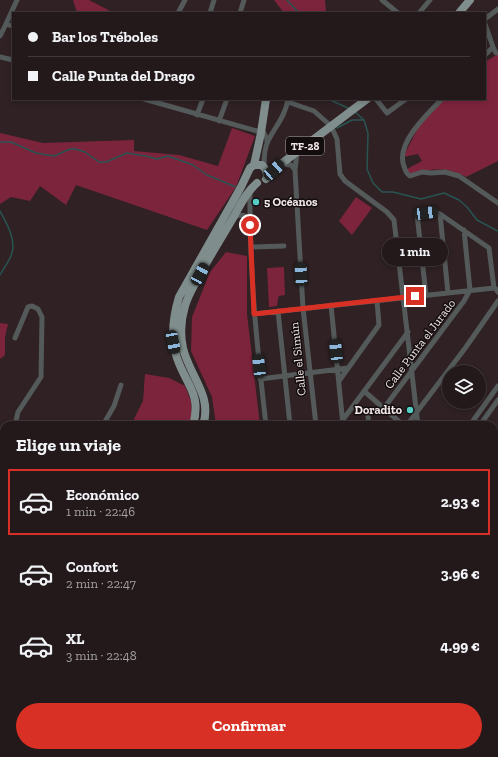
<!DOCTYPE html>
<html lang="es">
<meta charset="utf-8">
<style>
:root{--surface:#23191b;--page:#2f2628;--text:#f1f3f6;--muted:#a3a0a3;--line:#40383a;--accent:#d93025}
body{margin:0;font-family:"Zilla Slab",serif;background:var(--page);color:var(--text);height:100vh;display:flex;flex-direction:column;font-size:15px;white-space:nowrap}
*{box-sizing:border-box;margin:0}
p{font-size:13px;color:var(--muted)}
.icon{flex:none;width:22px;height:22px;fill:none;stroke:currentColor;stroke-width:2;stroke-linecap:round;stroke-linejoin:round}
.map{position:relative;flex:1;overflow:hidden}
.drawer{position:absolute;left:0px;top:421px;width:498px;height:336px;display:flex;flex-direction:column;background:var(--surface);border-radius:12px 12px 0 0;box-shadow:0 2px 6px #0003,0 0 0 1px var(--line)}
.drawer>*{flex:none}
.banner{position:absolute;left:12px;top:12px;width:474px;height:88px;border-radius:0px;box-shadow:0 2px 6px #0003,0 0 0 1px var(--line);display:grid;align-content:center;height:88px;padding:0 16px;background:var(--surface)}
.tools{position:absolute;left:442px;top:365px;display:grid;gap:8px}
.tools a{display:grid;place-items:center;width:44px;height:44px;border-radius:50%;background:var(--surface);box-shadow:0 2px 6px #0003,0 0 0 1px var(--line);font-size:20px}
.end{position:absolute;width:18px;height:18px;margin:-9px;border:5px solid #d93025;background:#fff;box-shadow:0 0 0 2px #fff}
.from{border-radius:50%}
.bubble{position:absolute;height:28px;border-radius:14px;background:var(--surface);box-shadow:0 2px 6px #0003,0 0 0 1px var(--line);font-size:13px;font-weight:700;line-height:28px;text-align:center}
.car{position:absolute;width:12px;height:24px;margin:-12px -6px;border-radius:5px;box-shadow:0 0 3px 1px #0007;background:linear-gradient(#222 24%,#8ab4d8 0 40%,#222 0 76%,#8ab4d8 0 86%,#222 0)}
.banner b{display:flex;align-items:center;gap:14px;height:38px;font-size:15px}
.banner b+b{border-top:1px solid var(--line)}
.banner i{width:10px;height:10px;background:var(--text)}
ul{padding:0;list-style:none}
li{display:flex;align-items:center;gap:12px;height:66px;margin:0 8px 6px;padding:0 8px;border:2px solid transparent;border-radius:0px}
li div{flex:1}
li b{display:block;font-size:15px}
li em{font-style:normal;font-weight:700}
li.on{border-color:var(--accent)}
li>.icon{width:36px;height:36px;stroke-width:1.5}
h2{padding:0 16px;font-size:18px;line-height:48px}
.primary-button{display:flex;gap:8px;margin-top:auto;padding:8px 16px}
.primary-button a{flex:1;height:46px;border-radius:24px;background:var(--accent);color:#fff;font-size:16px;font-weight:700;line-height:46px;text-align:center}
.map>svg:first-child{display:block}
</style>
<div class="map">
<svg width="498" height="757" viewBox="0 0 498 757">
<rect width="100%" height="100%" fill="#2f2124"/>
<path fill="#7d243d" d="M 73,0 L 89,0 L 114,13 L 77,13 Z
M 274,0 L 325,0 L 326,11 L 316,13 L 284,13 Z
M 498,54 L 498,161 L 466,177 C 445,166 432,169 410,174 L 407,169 L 422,161 L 418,154 L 403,157 L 420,124 L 445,99 L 485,99 L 485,62 Z
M 232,128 L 255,136 L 236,187 L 207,230 L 76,185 L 66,205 L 40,186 L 30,201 L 11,197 L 0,204 L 0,133 L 43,143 L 134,140 L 134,151 L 179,155 L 218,166 Z
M 356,197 L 372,208 L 352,235 L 339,221 Z
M 226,252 L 247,256 L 247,314 L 260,425 L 216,425 L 212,397 L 191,351 L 192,317 L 210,272 Z
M 284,267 L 285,295 L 279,296 L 278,298 L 277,306 L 269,307 L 267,268 Z
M 0,323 L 8,324 L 5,337 L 5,355 L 0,359 Z
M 145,374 L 169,378 L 185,386 L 191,401 L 192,416 L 187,425 L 131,425 L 143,401 Z
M 498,475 L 498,551 L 494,551 L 494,476 Z
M 3,609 L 4,610 L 4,678 L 0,681 L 0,612 Z"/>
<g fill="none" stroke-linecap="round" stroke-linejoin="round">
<path stroke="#285551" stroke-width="1.5" d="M 287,0 L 299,13
M 328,99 L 348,108
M 355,112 L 364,120 L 368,133 L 367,169 L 373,183 L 382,192 L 393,192 L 421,199 L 444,193 L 459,200 L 467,207 L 477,220 L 498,231
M 337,128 L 352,120 L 364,120
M 0,142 L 11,142 L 36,153 L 54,156 L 70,149 L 75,149 L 85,152 L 99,162 L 106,162 L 127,153 L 146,156 L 157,159 L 168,156 L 193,165 L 207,175 L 236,187
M 0,211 C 6,223 16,238 12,253 C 10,260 4,268 0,275"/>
<path stroke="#535a59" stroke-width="5" d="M 382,0 L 398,13
M 178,13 L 185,0
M 210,13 L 214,0
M 240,13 L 244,0
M 419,13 L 430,0
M 485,19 L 498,9
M 12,26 L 6,24 L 17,0
M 0,36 L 6,24
M 493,47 L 496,53
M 485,55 L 493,47 L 485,24
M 0,57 L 13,60
M 144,99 L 264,133 L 267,139 L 267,143
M 376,99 L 387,113 L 406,99
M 442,99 C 428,113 395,144 404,166 C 405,170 406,174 410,176 L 422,172 L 431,173 L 445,172 L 459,176 L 498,203
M 288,102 L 314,111 L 331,126 L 337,139 L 340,174 L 345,181 L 387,212 L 394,220 L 418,425
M 197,115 L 203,99
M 219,121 L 227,99
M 297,152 L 295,170 L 303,308 L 316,425
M 281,164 L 291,165 L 295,170
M 264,166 C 264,158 264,149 268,141 C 275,127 286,115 288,99
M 250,191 C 249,269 257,347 266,425
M 440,214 L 448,293
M 233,217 L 240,215 L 245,216 L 249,224
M 251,247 L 284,246
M 426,295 L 417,214 L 435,212 L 440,214 L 489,248 L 494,288
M 331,305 L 343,425
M 278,311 L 290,425
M 254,314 L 494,288 L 496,289 L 498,292
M 15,338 L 28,307 L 32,306 L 38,309 L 42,317 L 41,377 L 18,412 L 15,425
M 260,379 L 348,368
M 339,381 L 379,325 L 377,301
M 364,391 L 403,425
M 384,408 L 464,301 L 470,290 L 464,230
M 368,416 L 369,425
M 103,425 L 114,406 L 121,385
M 339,425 L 408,332
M 407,425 L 466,347 L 498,301
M 470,425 L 498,386
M 480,425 L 498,400
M 494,445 L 498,439
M 494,449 L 498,447
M 0,482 L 4,488
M 494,556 L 498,556
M 0,592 L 4,589
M 494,654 L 498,653
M 494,680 L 498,713
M 100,753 L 101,757
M 470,753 L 473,757
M 228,757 L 231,753
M 239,757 L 242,753
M 484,757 L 485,755 L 484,753"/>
<path stroke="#6c7876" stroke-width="7" d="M 168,753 L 171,757
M 447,753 L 450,757
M 332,757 L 338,753"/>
<path stroke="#7f8e8c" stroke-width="8" d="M 459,13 L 470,0
M 254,165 L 261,133 L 266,99
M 266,179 L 281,164 L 367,99
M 193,425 C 202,394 186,385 177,358 C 170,338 173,317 179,297 L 241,187 L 250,168 L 254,165 L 262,165 L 266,170 L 267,176
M 203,425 C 213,396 189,375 183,348 C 180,334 181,319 185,306 C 188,295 194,286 199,276 C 210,256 222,237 233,218 C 240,206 246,192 257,183
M 0,687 L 4,684"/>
</g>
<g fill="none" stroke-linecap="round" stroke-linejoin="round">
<path stroke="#d93025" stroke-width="5" d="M 250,225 L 254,314 L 415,296"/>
</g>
<g fill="#56cec3" stroke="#130d0e" stroke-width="1.5">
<circle cx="256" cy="202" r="4"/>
<circle cx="410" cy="410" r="4"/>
</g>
<g text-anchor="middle" stroke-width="3" stroke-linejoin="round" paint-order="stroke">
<rect fill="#130d0e" stroke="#aea6a7" stroke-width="1" x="286" y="137" width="38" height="18" rx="3"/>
<g font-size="11" font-weight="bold" fill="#f1e7e8">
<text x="305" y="150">TF-28</text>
</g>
<g font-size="12" font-weight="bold" fill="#f1e7e8" stroke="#130d0e" text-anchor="start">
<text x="264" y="206">5 Océanos</text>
<text x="402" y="414" text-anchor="end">Doradito</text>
</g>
<g font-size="12" fill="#f1e7e8" stroke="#130d0e">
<text transform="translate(420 344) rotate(-53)" y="4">Calle Punta el Jurado</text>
<text transform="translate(298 359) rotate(-96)" y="4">Calle el Simún</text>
</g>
</g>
</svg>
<div class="tools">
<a><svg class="icon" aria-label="layers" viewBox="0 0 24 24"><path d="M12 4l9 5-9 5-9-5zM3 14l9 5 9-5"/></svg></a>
</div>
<i class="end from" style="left:250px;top:225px"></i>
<i class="end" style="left:415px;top:296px"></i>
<div class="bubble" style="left:382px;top:238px;width:66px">1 min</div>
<i class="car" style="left:274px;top:170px;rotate:48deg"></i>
<i class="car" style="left:426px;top:213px;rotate:83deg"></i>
<i class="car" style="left:200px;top:274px;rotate:29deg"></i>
<i class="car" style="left:301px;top:274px;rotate:357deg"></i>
<i class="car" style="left:173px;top:342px;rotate:169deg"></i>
<i class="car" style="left:336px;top:351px;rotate:354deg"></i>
<i class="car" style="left:259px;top:366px;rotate:354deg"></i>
<div class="banner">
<b><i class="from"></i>Bar los Tréboles</b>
<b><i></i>Calle Punta del Drago</b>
</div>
<section class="drawer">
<h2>Elige un viaje</h2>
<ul>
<li class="on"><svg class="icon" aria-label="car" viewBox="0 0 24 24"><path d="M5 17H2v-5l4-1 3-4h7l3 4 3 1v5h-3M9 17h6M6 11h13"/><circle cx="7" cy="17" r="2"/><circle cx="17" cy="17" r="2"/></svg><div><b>Económico</b><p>1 min · 22:46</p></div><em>2.93 €</em></li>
<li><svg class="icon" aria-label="car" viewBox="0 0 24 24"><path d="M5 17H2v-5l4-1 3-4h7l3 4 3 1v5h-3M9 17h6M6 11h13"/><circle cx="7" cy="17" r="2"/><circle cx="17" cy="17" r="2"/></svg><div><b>Confort</b><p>2 min · 22:47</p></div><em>3.96 €</em></li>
<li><svg class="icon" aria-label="car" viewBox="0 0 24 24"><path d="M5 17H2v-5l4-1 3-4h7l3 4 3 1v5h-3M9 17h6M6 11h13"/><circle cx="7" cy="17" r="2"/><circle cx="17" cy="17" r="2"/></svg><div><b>XL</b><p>3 min · 22:48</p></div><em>4.99 €</em></li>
</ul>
<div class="primary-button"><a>Confirmar</a></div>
</section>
</div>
